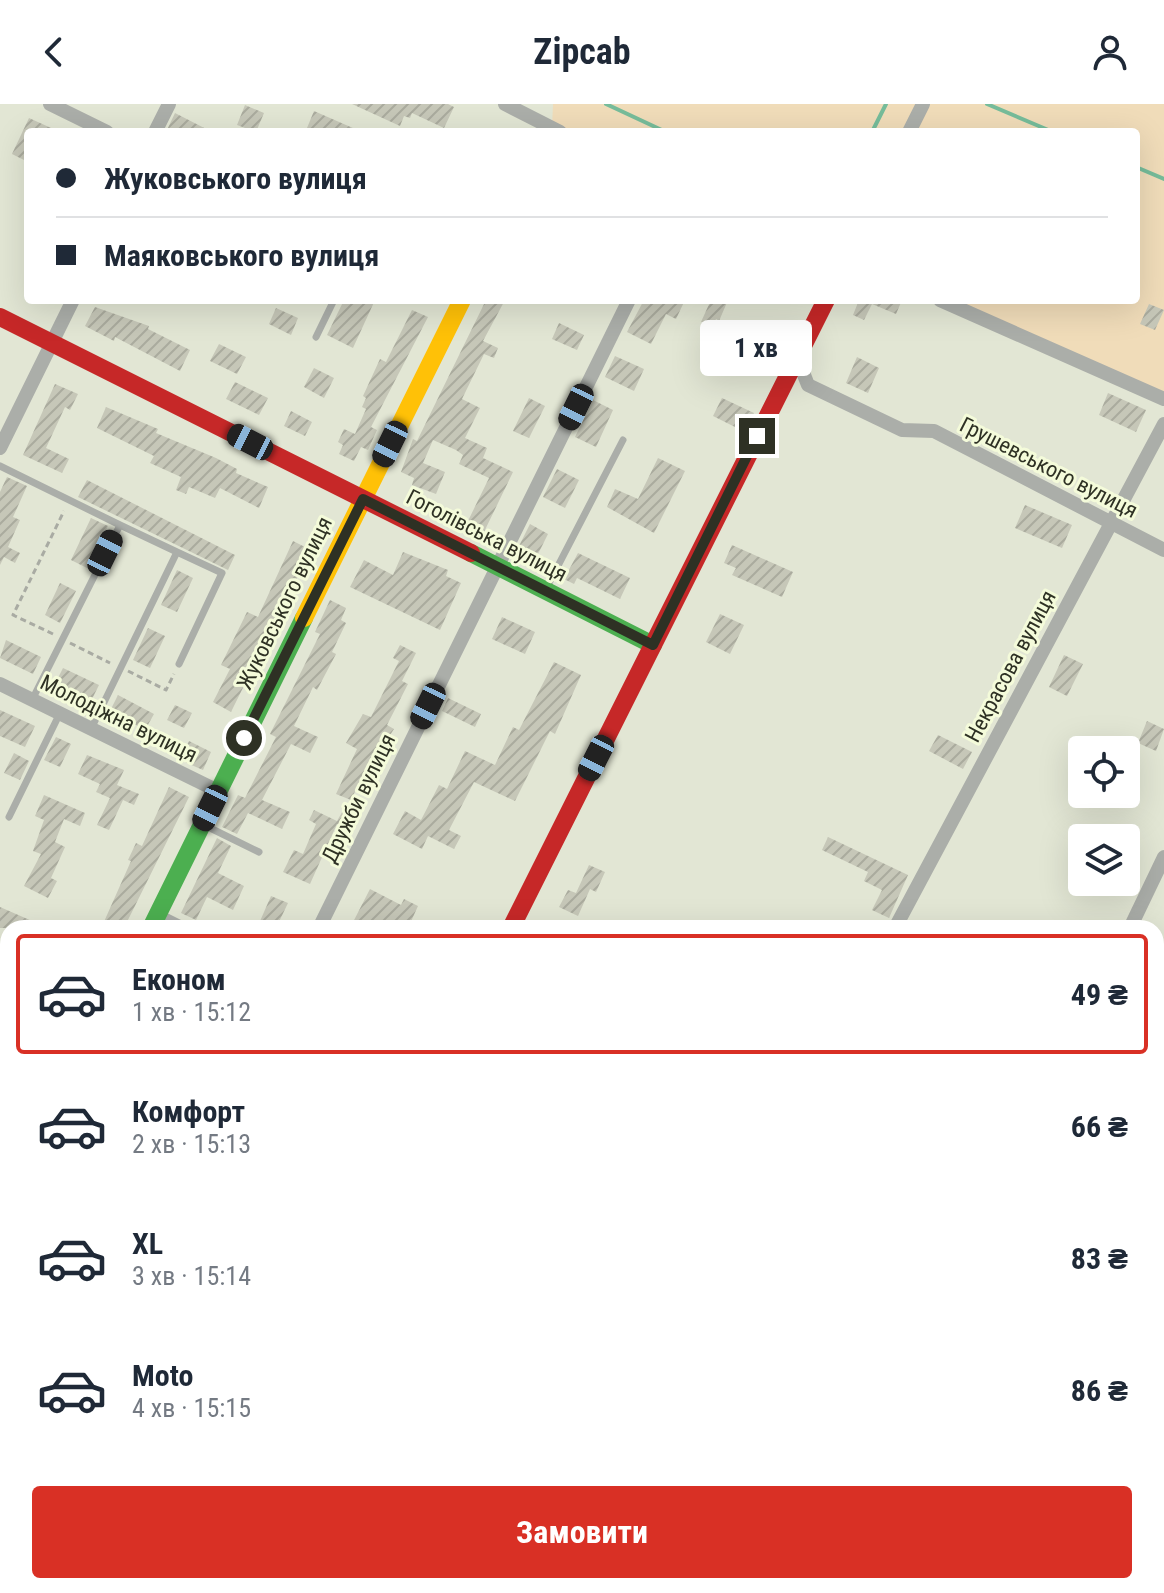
<!DOCTYPE html>
<html lang="uk">
<meta charset="utf-8">
<style>
:root{--surface:#fff;--page:#f6f6f7;--text:#1f2937;--muted:#747a83;--line:#e0e1e3;--accent:#d93025}
body{margin:0;font-family:"Roboto Condensed",sans-serif;background:var(--page);color:var(--text);height:100vh;display:flex;flex-direction:column;font-size:30px;white-space:nowrap}
*{box-sizing:border-box;margin:0}
p{font-size:26px;color:var(--muted)}
.icon{flex:none;width:44px;height:44px;fill:none;stroke:currentColor;stroke-width:2;stroke-linecap:round;stroke-linejoin:round}
.map{position:relative;flex:1;overflow:hidden}
.side{position:absolute;left:0px;top:816px;width:1164px;height:674px;display:flex;flex-direction:column;background:var(--surface);border-radius:24px 24px 0 0;box-shadow:0 8px 32px #0002}
.side>*{flex:none}
.top-card{position:absolute;left:24px;top:24px;width:1116px;height:176px;border-radius:8px;box-shadow:0 8px 32px #0002;display:grid;align-content:center;height:176px;padding:0 32px;background:var(--surface)}
.tools{position:absolute;left:1068px;top:632px;display:grid;gap:16px}
.tools a{display:grid;place-items:center;width:72px;height:72px;border-radius:8px;background:var(--surface);box-shadow:0 8px 32px #0002;font-size:40px}
.end{position:absolute;width:36px;height:36px;margin:-18px;border:10px solid #2e3124;background:#fff;box-shadow:0 0 0 4px #fff}
.from{border-radius:50%}
.bubble{position:absolute;height:56px;border-radius:8px;background:var(--surface);box-shadow:0 8px 32px #0002;font-size:26px;font-weight:700;line-height:56px;text-align:center}
.car{position:absolute;width:24px;height:48px;margin:-24px -12px;border-radius:10px;box-shadow:0 0 6px 2px #0007;background:linear-gradient(#222 24%,#8ab4d8 0 40%,#222 0 76%,#8ab4d8 0 86%,#222 0)}
.top-card b{display:flex;align-items:center;gap:28px;height:76px;font-size:30px}
.top-card b+b{border-top:2px solid var(--line)}
.top-card i{width:20px;height:20px;background:var(--text)}
ul{padding:14px 0 0;list-style:none}
li{display:flex;align-items:center;gap:24px;height:120px;margin:0 16px 12px;padding:0 16px;border:4px solid transparent;border-radius:8px}
li div{flex:1}
li b{display:block;font-size:30px}
li em{font-style:normal;font-weight:700}
li.selected{border-color:var(--accent)}
li>.icon{width:72px;height:72px;stroke-width:1.5}
.primary-button{display:flex;gap:16px;margin-top:auto;padding:16px 32px}
.primary-button a{flex:1;height:92px;border-radius:8px;background:var(--accent);color:#fff;font-size:32px;font-weight:700;line-height:92px;text-align:center}
header{display:flex;justify-content:space-between;align-items:center;height:104px;padding:0 32px;background:var(--surface);font-size:36px;font-weight:700}
.map>svg:first-child{display:block}
</style>
<header><svg class="icon" aria-label="back" viewBox="0 0 24 24"><path d="M15 5l-7 7 7 7"/></svg>Zipcab<svg class="icon" aria-label="person" viewBox="0 0 24 24"><circle cx="12" cy="8" r="4"/><path d="M4 21q1-7 8-7t8 7"/></svg></header>
<div class="map">
<svg width="1164" height="1489" viewBox="0 0 1164 1489">
<defs>
<pattern id="park-tufts" width="24" height="20" patternUnits="userSpaceOnUse" patternTransform="scale(2)"><rect width="24" height="20" fill="#f0dcb9"/><path d="M3 7l-1-3M5 7V3M7 7l1-3M15 17l-1-3M17 17v-4M19 17l1-3" fill="none" stroke="#cebd9f"/></pattern>
<pattern id="building-hatch" width="6" height="6" patternUnits="userSpaceOnUse" patternTransform="scale(2)"><rect width="6" height="6" fill="#c6c7b8"/><path d="M-1 1l2-2M0 6l6-6M5 7l2-2" fill="none" stroke="#aaab9e"/></pattern>
</defs>
<rect width="100%" height="100%" fill="#e2e6d4"/>
<path fill="#f0dcb9" d="M 553,0 L 920,0 L 906,28 L 561,28 L 552,24 Z
M 925,0 L 1164,0 L 1164,293 L 947,196 L 1136,196 L 1136,28 L 911,28 Z"/>
<path fill="url(#park-tufts)" d="M 423,1482 L 536,1482 L 532,1489 L 438,1489 Z"/>
<g fill="none" stroke-linecap="round" stroke-linejoin="round">
<path stroke="#76bc9a" stroke-width="4" d="M 606,0 L 666,28
M 987,0 L 1053,28
M 872,28 L 886,0
M 1136,63 L 1164,75"/>
</g>
<path fill="url(#building-hatch)" d="M 352,0 L 448,0 L 454,3 L 444,24 L 412,9 L 410,14 L 404,12 L 400,22 Z
M 245,1 L 264,9 L 256,28 L 237,21 Z
M 314,7 L 362,28 L 315,28 L 307,24 Z
M 175,9 L 212,28 L 166,28 Z
M 29,14 L 60,28 L 28,28 L 28,58 L 12,50 Z
M 344,196 L 375,196 L 353,244 L 327,231 Z
M 486,196 L 505,196 L 483,237 L 498,244 L 494,254 L 484,250 L 462,295 L 480,304 L 465,334 L 487,344 L 483,354 L 513,368 L 484,428 L 467,419 L 489,374 L 459,360 L 463,351 L 456,346 L 433,336 L 423,359 L 445,368 L 436,390 L 412,381 L 414,374 L 401,368 L 413,335 L 417,337 Z
M 644,196 L 685,196 L 676,215 L 666,210 L 651,240 L 627,228 Z
M 711,196 L 728,196 L 719,217 L 716,215 L 713,223 L 701,218 Z
M 859,196 L 902,196 L 896,210 L 872,200 L 864,216 L 853,211 Z
M 1149,200 L 1164,206 L 1155,226 L 1140,220 Z
M 95,203 L 149,222 L 148,225 L 190,246 L 180,267 L 115,233 L 114,237 L 85,222 Z
M 276,204 L 298,214 L 291,231 L 269,220 Z
M 412,206 L 428,213 L 371,323 L 377,326 L 368,346 L 361,343 L 354,357 L 339,350 L 343,341 L 338,338 L 344,325 L 355,330 L 366,305 L 362,303 L 366,294 L 363,292 L 380,255 L 386,258 Z
M 559,219 L 584,231 L 577,246 L 552,235 Z
M 219,240 L 246,253 L 237,270 L 210,257 Z
M 615,252 L 644,265 L 634,287 L 605,273 Z
M 857,253 L 879,264 L 868,289 L 846,279 Z
M 314,264 L 334,274 L 324,294 L 304,283 Z
M 235,278 L 268,294 L 259,311 L 226,295 Z
M 55,280 L 78,290 L 70,306 L 65,303 L 46,344 L 69,355 L 62,369 L 23,351 Z
M 1108,289 L 1146,306 L 1136,328 L 1099,311 Z
M 529,294 L 545,302 L 529,334 L 513,327 Z
M 722,294 L 754,309 L 745,328 L 713,312 Z
M 593,296 L 613,306 L 596,343 L 575,333 Z
M 106,303 L 158,325 L 156,329 L 216,354 L 237,365 L 236,369 L 268,383 L 259,404 L 220,384 L 215,394 L 189,383 L 186,390 L 176,386 L 181,373 L 150,359 L 154,352 L 97,324 Z
M 291,307 L 312,318 L 305,332 L 284,322 Z
M 658,354 L 685,367 L 654,429 L 607,403 L 615,385 L 638,395 Z
M 557,365 L 579,376 L 565,404 L 543,393 Z
M 7,373 L 27,382 L 13,413 L 20,416 L 8,443 L 20,449 L 15,459 L 4,453 L 0,461 L 0,388 Z
M 87,376 L 235,451 L 228,466 L 78,393 Z
M 1025,401 L 1072,421 L 1062,444 L 1015,424 Z
M 91,414 L 108,422 L 87,464 L 71,456 Z
M 530,420 L 548,430 L 536,454 L 518,444 Z
M 293,437 L 311,446 L 231,608 L 213,598 L 230,565 L 221,561 L 247,508 L 258,513 Z
M 732,441 L 793,468 L 782,493 L 732,471 L 736,464 L 724,459 Z
M 403,448 L 448,466 L 446,472 L 461,479 L 440,526 L 350,483 L 364,456 L 393,471 Z
M 578,449 L 630,474 L 620,495 L 577,474 L 574,480 L 564,475 Z
M 177,466 L 193,474 L 177,508 L 161,501 Z
M 60,479 L 76,487 L 60,519 L 45,511 Z
M 330,496 L 346,504 L 341,516 L 346,519 L 332,548 L 336,550 L 317,586 L 313,583 L 294,622 L 318,633 L 310,649 L 291,640 L 262,696 L 290,708 L 282,725 L 248,709 L 237,730 L 222,723 L 238,691 L 245,694 L 276,633 L 270,630 L 320,530 L 315,528 Z
M 720,510 L 744,521 L 730,550 L 706,538 Z
M 502,513 L 535,528 L 525,550 L 492,535 Z
M 148,524 L 165,532 L 150,564 L 133,556 Z
M 6,536 L 41,553 L 33,570 L 0,554 Z
M 400,541 L 416,549 L 402,577 L 408,580 L 387,621 L 394,625 L 377,651 L 373,649 L 351,696 L 336,690 L 357,645 L 346,639 L 363,610 L 371,613 L 399,557 L 393,554 Z
M 1064,551 L 1083,560 L 1067,592 L 1049,583 Z
M 554,558 L 581,571 L 555,630 L 550,627 L 515,697 L 474,678 L 449,726 L 461,732 L 454,745 L 428,732 L 422,745 L 393,730 L 405,707 L 421,716 L 439,681 L 447,685 L 465,647 L 495,661 L 513,623 L 519,626 Z
M 63,564 L 99,581 L 91,597 L 55,580 Z
M 118,591 L 154,610 L 145,626 L 110,607 Z
M 448,594 L 481,610 L 475,623 L 442,607 Z
M 175,601 L 192,609 L 184,624 L 167,616 Z
M 0,606 L 35,622 L 25,643 L 0,632 Z
M 1147,617 L 1164,625 L 1156,647 L 1138,639 Z
M 938,631 L 972,648 L 963,665 L 929,647 Z
M 56,633 L 71,640 L 60,663 L 44,656 Z
M 189,637 L 211,648 L 203,666 L 180,656 Z
M 14,649 L 29,657 L 20,676 L 4,669 Z
M 87,651 L 124,666 L 117,681 L 139,690 L 134,701 L 123,696 L 109,726 L 97,721 L 110,694 L 96,688 L 100,680 L 78,670 Z
M 169,683 L 189,693 L 124,824 L 110,824 L 103,820 L 131,757 L 128,756 L 136,739 L 142,742 Z
M 44,691 L 85,709 L 80,722 L 64,715 L 55,738 L 65,743 L 51,774 L 57,777 L 48,794 L 24,782 L 41,750 L 33,747 L 44,716 L 35,712 Z
M 345,703 L 360,712 L 351,728 L 337,720 L 310,780 L 283,768 L 294,746 L 303,750 L 316,720 L 309,716 L 314,706 L 337,717 Z
M 828,733 L 908,771 L 889,814 L 872,806 L 882,786 L 864,777 L 868,768 L 822,746 Z
M 217,734 L 231,742 L 218,769 L 244,782 L 233,806 L 207,793 L 196,816 L 181,809 Z
M 589,761 L 605,768 L 596,788 L 590,785 L 578,812 L 559,803 L 568,786 L 576,789 Z
M 370,785 L 401,801 L 404,795 L 418,802 L 408,824 L 350,824 Z
M 271,792 L 288,799 L 276,824 L 257,824 Z
M 0,803 L 48,824 L 0,824 Z"/>
<g fill="none" stroke-linecap="round" stroke-linejoin="round">
<path stroke="#a9aba3" stroke-width="3" stroke-dasharray="6 4" stroke-linecap="butt" d="M 53,530 L 13,511 L 64,407
M 70,539 L 110,559
M 128,567 L 166,586 L 174,570
M 1156,1212 L 1164,1216
M 255,1482 L 267,1487
M 392,1482 L 407,1489
M 508,1489 L 525,1482
M 1057,1489 L 1060,1482"/>
<path stroke="#abaea9" stroke-width="7" d="M 316,233 L 334,196
M 0,362 L 120,421
M 177,448 L 222,469 L 179,560
M 546,485 L 623,336
M 32,596 L 120,421 L 177,448 L 91,625
M 9,713 L 60,609
M 204,721 L 259,748
M 159,809 L 189,824
M 617,1482 L 631,1489
M 960,1489 L 963,1482"/>
<path stroke="#abaea9" stroke-width="14" d="M 50,0 L 107,28
M 505,0 L 560,28
M 155,28 L 169,0
M 909,28 L 923,0
M 940,196 L 1164,295
M 797,253 L 808,281 L 902,326 L 934,327 L 1164,446
M 0,344 L 73,196
M 0,580 L 218,687
M 319,824 L 629,196
M 895,824 L 1164,320
M 1130,824 L 1164,753
M 0,871 L 8,875
M 0,1128 L 8,1112
M 1156,1365 L 1164,1349
M 1156,1441 L 1164,1445
M 178,1489 L 181,1482
M 547,1489 L 551,1482
M 817,1489 L 820,1482
M 1094,1489 L 1098,1482"/>
<path stroke="#4caf50" stroke-width="18" d="M 471,449 L 653,541
M 151,824 L 304,514"/>
<path stroke="#ffc107" stroke-width="18" d="M 304,514 L 462,196"/>
<path stroke="#c62828" stroke-width="18" d="M 0,213 L 471,449
M 511,824 L 826,196"/>
</g>
<g fill="none" stroke-linecap="round" stroke-linejoin="round">
<path stroke="#2e3124" stroke-width="10" d="M 244,634 L 363,395 L 653,541 L 757,332"/>
</g>
<g text-anchor="middle" stroke-width="6" stroke-linejoin="round" paint-order="stroke">
<g font-size="22" fill="#2e3124" stroke="#f4fbda">
<text transform="translate(1049 363) rotate(27)" y="8">Грушевського вулиця</text>
<text transform="translate(487 431) rotate(27)" y="8">Гоголівська вулиця</text>
<text transform="translate(284 499) rotate(-64)" y="8">Жуковського вулиця</text>
<text transform="translate(1010 562) rotate(-62)" y="8">Некрасова вулиця</text>
<text transform="translate(119 614) rotate(26)" y="8">Молодіжна вулиця</text>
<text transform="translate(358 694) rotate(-64)" y="8">Дружби вулиця</text>
</g>
</g>
</svg>
<div class="tools">
<a><svg class="icon" aria-label="locate" viewBox="0 0 24 24"><circle cx="12" cy="12" r="6"/><path d="M12 2v4M12 18v4M2 12h4M18 12h4"/></svg></a>
<a><svg class="icon" aria-label="layers" viewBox="0 0 24 24"><path d="M12 4l9 5-9 5-9-5zM3 14l9 5 9-5"/></svg></a>
</div>
<i class="end from" style="left:244px;top:634px"></i>
<i class="end" style="left:757px;top:332px"></i>
<div class="bubble" style="left:700px;top:216px;width:112px">1 хв</div>
<i class="car" style="left:576px;top:303px;rotate:206deg"></i>
<i class="car" style="left:250px;top:338px;rotate:297deg"></i>
<i class="car" style="left:390px;top:340px;rotate:206deg"></i>
<i class="car" style="left:105px;top:449px;rotate:26deg"></i>
<i class="car" style="left:428px;top:602px;rotate:206deg"></i>
<i class="car" style="left:596px;top:654px;rotate:207deg"></i>
<i class="car" style="left:210px;top:704px;rotate:206deg"></i>
<div class="top-card">
<b><i class="from"></i>Жуковського вулиця</b>
<b><i></i>Маяковського вулиця</b>
</div>
<section class="side">
<ul>
<li class="selected"><svg class="icon" aria-label="car" viewBox="0 0 24 24"><path d="M5 17H2v-5l4-1 3-4h7l3 4 3 1v5h-3M9 17h6M6 11h13"/><circle cx="7" cy="17" r="2"/><circle cx="17" cy="17" r="2"/></svg><div><b>Економ</b><p>1 хв · 15:12</p></div><em>49 ₴</em></li>
<li><svg class="icon" aria-label="car" viewBox="0 0 24 24"><path d="M5 17H2v-5l4-1 3-4h7l3 4 3 1v5h-3M9 17h6M6 11h13"/><circle cx="7" cy="17" r="2"/><circle cx="17" cy="17" r="2"/></svg><div><b>Комфорт</b><p>2 хв · 15:13</p></div><em>66 ₴</em></li>
<li><svg class="icon" aria-label="car" viewBox="0 0 24 24"><path d="M5 17H2v-5l4-1 3-4h7l3 4 3 1v5h-3M9 17h6M6 11h13"/><circle cx="7" cy="17" r="2"/><circle cx="17" cy="17" r="2"/></svg><div><b>XL</b><p>3 хв · 15:14</p></div><em>83 ₴</em></li>
<li><svg class="icon" aria-label="car" viewBox="0 0 24 24"><path d="M5 17H2v-5l4-1 3-4h7l3 4 3 1v5h-3M9 17h6M6 11h13"/><circle cx="7" cy="17" r="2"/><circle cx="17" cy="17" r="2"/></svg><div><b>Moto</b><p>4 хв · 15:15</p></div><em>86 ₴</em></li>
</ul>
<div class="primary-button"><a>Замовити</a></div>
</section>
</div>
